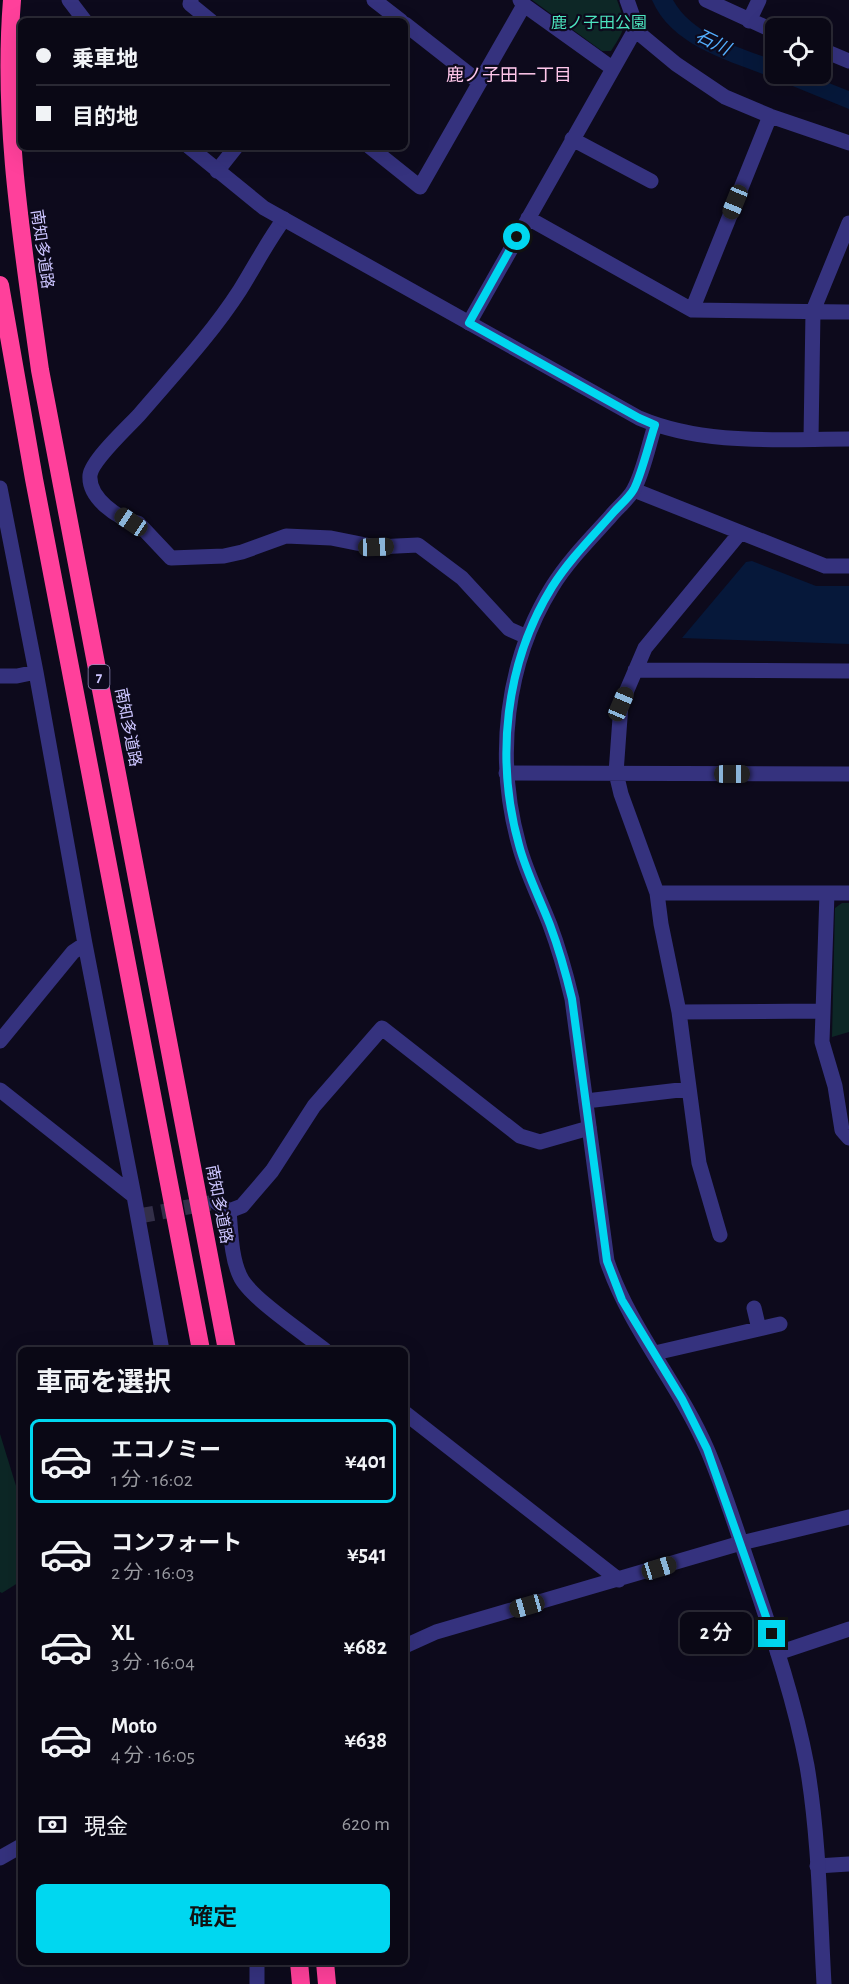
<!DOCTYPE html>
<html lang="ja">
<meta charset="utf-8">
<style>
:root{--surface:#0a0815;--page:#13111e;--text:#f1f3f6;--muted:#999aa0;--line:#2a2934;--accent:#00d7f0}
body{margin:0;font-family:"Alegreya Sans","Noto Sans JP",sans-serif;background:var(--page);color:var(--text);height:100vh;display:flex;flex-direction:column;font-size:22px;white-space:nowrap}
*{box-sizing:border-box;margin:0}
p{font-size:20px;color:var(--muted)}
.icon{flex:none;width:33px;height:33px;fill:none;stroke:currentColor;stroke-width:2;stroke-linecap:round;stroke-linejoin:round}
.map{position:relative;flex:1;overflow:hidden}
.sheet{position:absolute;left:18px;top:1347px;width:390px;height:618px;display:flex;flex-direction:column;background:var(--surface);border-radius:9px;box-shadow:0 6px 24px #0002,0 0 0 2px var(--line)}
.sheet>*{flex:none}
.banner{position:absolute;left:18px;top:18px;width:390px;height:132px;border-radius:9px;box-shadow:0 6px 24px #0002,0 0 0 2px var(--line);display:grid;align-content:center;height:132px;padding:0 18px;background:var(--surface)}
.buttons{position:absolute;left:765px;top:18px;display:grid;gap:12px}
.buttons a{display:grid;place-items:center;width:66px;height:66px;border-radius:9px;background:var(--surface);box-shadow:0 6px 24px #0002,0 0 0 2px var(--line);font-size:30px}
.end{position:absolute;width:27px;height:27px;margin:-14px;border:8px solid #00d7f0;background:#111;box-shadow:0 0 0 3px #111}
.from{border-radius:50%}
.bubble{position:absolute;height:42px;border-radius:9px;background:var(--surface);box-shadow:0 6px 24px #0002,0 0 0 2px var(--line);font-size:20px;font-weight:600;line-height:42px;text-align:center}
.car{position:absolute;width:18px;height:36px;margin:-18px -9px;border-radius:8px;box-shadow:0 0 4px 2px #0007;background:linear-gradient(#222 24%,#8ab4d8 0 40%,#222 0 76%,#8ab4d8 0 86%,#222 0)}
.banner b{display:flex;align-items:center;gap:21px;height:57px;font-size:22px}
.banner b+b{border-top:2px solid var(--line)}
.banner i{width:15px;height:15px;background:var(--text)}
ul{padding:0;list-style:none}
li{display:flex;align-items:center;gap:18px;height:84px;margin:0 12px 9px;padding:0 6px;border:3px solid transparent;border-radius:9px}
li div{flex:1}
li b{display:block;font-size:22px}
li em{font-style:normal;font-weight:600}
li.selected{border-color:var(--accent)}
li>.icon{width:54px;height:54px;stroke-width:1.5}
h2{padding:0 18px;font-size:27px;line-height:72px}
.pay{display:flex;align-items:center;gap:15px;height:66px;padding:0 18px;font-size:22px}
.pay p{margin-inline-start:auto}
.cta{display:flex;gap:12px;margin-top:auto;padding:12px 18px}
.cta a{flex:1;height:69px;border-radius:9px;background:var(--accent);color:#111;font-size:24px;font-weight:600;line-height:69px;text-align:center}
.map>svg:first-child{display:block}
</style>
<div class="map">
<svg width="849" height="1984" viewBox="0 0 849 1984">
<rect width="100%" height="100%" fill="#0d0a1c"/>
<path fill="#0d2726" d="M 532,0 L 617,0 C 627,27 626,27 611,51 L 602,51 Z
M 842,903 L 849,903 L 849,1032 L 832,1037 L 835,908 Z
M 0,1434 L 21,1502 L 21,1581 L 2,1593 L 0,1592 Z"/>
<path fill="#06183a" d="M 652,0 L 673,0 C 693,36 740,47 775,61 L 776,74 L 806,74 L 849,91 L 849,109 C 822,98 795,87 768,76 C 727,60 671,45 652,0 Z
M 752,561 L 816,586 L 849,586 L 849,644 L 682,638 L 746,562 Z"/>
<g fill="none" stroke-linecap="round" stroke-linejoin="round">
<path stroke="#332f49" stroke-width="15" stroke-dasharray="15 8" stroke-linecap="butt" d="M 139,1216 L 210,1203"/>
<path stroke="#35327e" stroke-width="15" d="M 191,0 L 190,4 L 211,21
M 374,0 L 401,21
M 520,0 L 524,5 L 612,68
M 627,0 L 632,14 L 635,30 L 676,64 L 725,97 L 770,116 L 849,143
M 706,0 L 776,32
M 749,21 L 759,0
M 405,24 L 479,82
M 820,49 L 849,61
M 572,139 L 651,181
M 370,147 L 420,187 L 524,5
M 217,171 L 236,147
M 528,218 L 692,310 L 849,312
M 284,219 C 267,242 255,266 240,290 C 211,335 174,374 139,415 C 128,427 92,460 90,475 C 88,498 118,519 138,523 L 171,558 L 224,556 L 242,552 L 286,536 L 331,538 L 376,547 L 418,545 L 462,578 L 509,629 L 527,637
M 692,310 L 770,116
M 469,323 L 635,30
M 811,439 L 813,311 L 849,223
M 0,488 L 36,672 L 85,944 L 73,952 L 0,1041
M 634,490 L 825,566 L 849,566
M 635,670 L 849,671
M 0,676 L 17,676 L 36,672
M 506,773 L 849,774
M 657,893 L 849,893
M 827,893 L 822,1042 L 835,1086 L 842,1130 L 849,1138
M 85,944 L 134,1196
M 679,1012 L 822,1011
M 0,1090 L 134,1196 L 162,1350
M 586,1101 L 688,1089
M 216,1202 L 229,1211 L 242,1206 L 272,1171 L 314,1106 L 382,1028 L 520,1136 L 540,1142 L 589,1128
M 229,1211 C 231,1232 231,1257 240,1276 C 249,1297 305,1334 325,1350
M 720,1235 L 699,1163 L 679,1012 L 661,924 L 657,893 L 621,794 L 616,773 L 621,704 L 645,648 L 740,533
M 754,1308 L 759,1329
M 655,1353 L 780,1324
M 405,1413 L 619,1580
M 405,1646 L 436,1632 L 741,1543
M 778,1653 L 849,1629
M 0,1858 L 21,1846
M 817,1866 L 849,1864
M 257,1962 L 257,1984"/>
<path stroke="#35327e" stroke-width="15" d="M 69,0 L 85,21
M 189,147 L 264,208 L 639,418 C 705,446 779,439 849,439
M 655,425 C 649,444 643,473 634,489 C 629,499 617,508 610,517 C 590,539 568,561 552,587 C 505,663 495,759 519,845 C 526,872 540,899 550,925 C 559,949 566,974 572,999 L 607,1261 C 630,1329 679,1384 707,1449 C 725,1491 738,1535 753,1578 C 774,1640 795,1702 807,1766 C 819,1837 820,1912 824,1984
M 741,1543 L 849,1517"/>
<path stroke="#ff409b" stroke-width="18" d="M 12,0 C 2,124 23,247 40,370 L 227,1350
M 0,285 L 34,479 L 201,1350
M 299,1962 L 301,1984
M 325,1962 L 327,1984"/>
</g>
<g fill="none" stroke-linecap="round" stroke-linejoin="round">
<path stroke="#00d7f0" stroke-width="8" d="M 517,237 L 469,323 L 639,418 L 655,425 C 649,443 642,473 634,489 C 629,498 619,506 613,513 C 592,537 569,560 552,587 C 505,663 495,759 519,845 C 526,872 540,899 550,925 C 559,949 566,974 572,999 L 607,1261 L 622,1300 L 682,1399 L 707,1449 L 772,1634"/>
</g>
<g text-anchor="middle" stroke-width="4.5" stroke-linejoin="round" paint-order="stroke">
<rect fill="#0d0a1c" stroke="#938dbb" stroke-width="1.5" x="88.5" y="665" width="21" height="24" rx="4.5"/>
<g font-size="15" font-weight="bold" fill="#ccc5ff">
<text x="99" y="682">7</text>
</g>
<g font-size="16" fill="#4ce5bf" stroke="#0d0a1c">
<text x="599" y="28">鹿ノ子田公園</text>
</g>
<g font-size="16" fill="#ccc5ff" stroke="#0d0a1c">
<text transform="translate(43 249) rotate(82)" y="6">南知多道路</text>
<text transform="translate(129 727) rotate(79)" y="6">南知多道路</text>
<text transform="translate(220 1204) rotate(79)" y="6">南知多道路</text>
</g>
<g font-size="18" font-style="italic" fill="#53afff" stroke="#0d0a1c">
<text transform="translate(713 42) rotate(26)" y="6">石川</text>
</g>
<g font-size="18" fill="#ffc7eb" stroke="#0d0a1c">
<text x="509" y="81">鹿ノ子田一丁目</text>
</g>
</g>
</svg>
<div class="buttons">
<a><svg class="icon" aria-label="locate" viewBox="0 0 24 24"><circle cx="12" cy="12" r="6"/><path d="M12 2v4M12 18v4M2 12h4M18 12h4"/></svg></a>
</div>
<i class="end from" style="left:517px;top:237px"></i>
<i class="end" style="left:772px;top:1634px"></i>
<div class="bubble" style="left:680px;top:1612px;width:72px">2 分</div>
<i class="car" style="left:735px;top:202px;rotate:202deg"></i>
<i class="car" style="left:131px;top:522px;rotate:304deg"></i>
<i class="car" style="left:376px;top:547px;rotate:88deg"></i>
<i class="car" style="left:621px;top:704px;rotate:23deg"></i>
<i class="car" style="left:732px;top:774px;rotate:90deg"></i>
<i class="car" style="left:659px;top:1568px;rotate:73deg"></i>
<i class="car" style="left:527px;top:1606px;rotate:254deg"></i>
<div class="banner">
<b><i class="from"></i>乗車地</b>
<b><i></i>目的地</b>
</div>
<section class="sheet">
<h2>車両を選択</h2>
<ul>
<li class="selected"><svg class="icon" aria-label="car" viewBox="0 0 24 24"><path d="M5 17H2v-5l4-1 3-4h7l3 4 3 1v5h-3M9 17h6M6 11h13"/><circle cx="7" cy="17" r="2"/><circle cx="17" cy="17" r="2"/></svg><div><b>エコノミー</b><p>1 分 · 16:02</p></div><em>¥401</em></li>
<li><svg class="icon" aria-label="car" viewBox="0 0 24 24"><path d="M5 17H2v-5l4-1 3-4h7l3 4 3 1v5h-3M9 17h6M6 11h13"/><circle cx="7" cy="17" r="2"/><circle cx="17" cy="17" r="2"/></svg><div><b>コンフォート</b><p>2 分 · 16:03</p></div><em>¥541</em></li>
<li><svg class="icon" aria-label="car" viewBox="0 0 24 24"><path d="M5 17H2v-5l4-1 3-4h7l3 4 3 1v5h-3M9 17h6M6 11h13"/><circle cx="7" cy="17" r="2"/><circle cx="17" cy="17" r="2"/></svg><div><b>XL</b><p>3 分 · 16:04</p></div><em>¥682</em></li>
<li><svg class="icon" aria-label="car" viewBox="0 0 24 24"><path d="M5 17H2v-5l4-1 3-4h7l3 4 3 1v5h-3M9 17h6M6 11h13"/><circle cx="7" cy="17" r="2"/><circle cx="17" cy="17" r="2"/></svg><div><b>Moto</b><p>4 分 · 16:05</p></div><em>¥638</em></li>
</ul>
<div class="pay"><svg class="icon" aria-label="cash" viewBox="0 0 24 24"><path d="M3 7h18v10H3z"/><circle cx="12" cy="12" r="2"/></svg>現金<p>620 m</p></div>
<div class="cta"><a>確定</a></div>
</section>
</div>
